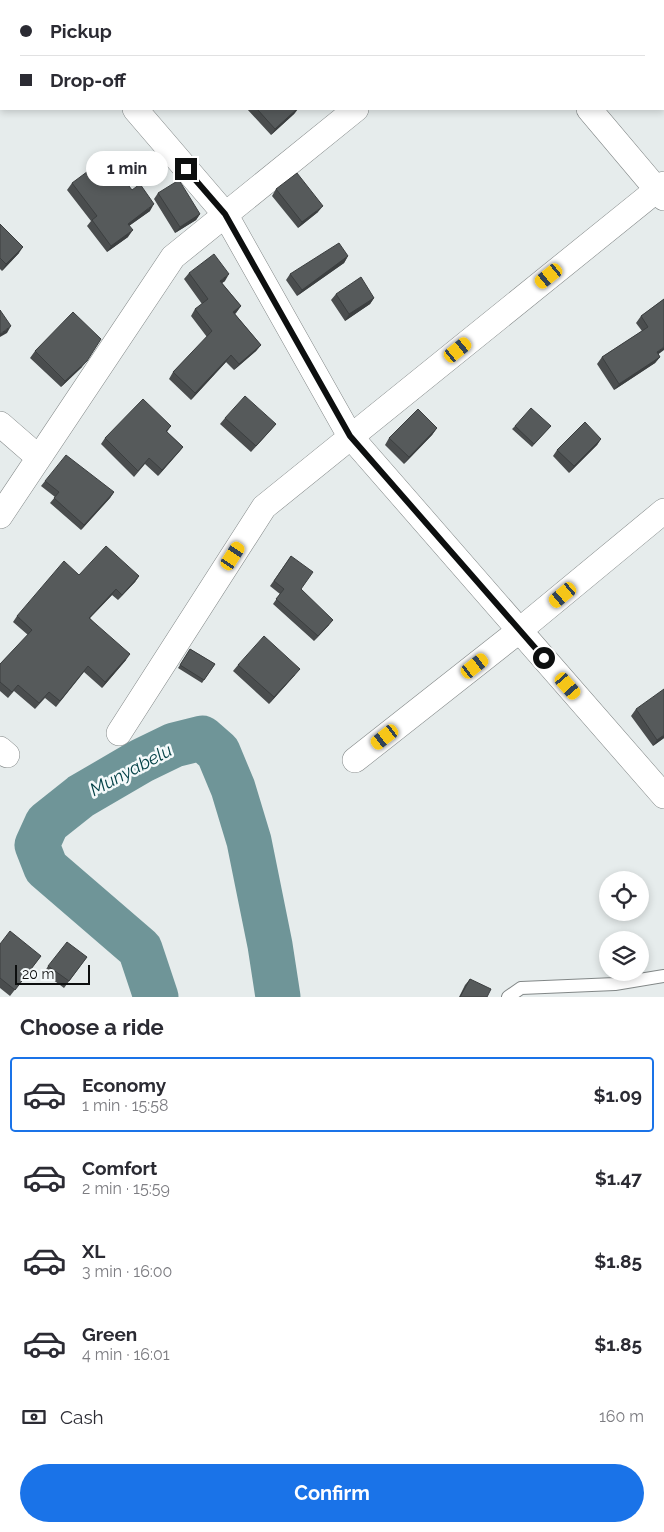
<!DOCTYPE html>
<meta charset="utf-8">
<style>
:root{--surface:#fff;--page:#f2f2f3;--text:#2b2b33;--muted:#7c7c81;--line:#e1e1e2;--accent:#1a73e8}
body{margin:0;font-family:Raleway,sans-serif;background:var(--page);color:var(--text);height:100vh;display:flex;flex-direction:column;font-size:19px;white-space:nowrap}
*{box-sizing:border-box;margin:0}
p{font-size:16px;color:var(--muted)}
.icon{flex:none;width:28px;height:28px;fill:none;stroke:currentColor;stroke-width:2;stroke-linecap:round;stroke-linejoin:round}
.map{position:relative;height:997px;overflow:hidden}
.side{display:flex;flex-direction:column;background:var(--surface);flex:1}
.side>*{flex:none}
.banner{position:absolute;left:0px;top:0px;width:665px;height:110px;box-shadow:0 2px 8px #0003;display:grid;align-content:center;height:110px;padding:0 20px;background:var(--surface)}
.controls{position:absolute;left:599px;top:871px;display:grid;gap:10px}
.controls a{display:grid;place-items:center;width:50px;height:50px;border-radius:50%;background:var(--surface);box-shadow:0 2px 8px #0003;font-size:25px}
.scale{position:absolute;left:15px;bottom:12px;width:75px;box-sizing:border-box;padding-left:5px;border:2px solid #0d0f0f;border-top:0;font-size:14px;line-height:18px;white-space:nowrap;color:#0d0f0f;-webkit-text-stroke:4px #f4f9fa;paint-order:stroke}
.end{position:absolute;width:22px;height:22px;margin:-11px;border:6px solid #0d0f0f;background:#fff;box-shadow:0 0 0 2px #fff}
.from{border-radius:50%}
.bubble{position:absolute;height:35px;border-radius:18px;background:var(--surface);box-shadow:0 2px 8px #0003;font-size:16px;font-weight:700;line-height:35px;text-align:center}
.car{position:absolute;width:15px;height:30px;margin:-15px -8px;border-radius:6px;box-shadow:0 0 4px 1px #0007;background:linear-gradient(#f5c518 24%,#345 0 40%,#f5c518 0 76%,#345 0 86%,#f5c518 0)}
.banner b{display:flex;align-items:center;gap:18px;height:48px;font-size:19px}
.banner b+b{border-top:1px solid var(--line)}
.banner i{width:12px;height:12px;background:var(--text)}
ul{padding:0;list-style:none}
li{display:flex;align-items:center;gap:15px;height:75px;margin:0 10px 8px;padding:0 10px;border:2px solid transparent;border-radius:5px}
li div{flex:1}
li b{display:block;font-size:19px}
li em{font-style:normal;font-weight:700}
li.current{border-color:var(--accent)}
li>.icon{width:45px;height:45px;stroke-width:1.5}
h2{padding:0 20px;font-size:22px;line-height:60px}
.pay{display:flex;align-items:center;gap:12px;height:55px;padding:0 20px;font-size:19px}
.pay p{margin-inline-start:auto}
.button{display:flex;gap:10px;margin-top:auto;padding:10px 20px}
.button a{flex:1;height:58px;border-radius:30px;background:var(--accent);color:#fff;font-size:20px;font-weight:700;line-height:58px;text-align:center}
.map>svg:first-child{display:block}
</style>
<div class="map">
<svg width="664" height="997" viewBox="0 0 664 997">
<rect width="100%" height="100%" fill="#e6ecec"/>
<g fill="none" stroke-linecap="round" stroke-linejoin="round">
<path stroke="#6f9598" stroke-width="45" d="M 156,997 L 140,949 L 46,868 L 37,845 L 47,823 L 81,796 L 141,761 L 174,745 L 202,738 L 218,752 L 233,788 L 249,841 L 270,945 L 278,997"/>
<g stroke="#828787" stroke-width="14">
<path id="service" d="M 508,997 L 521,988 L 615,984 L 664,976"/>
</g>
<g stroke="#828787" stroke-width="26">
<path id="minor" d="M 42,0 L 43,1
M 489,1 L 490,0
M 135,109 L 225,214 L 350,436 L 664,796
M 589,109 L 664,198
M 0,424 L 38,457
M 0,516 L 173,257 L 356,109
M 119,733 L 264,507 L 664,184
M 0,749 L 7,755
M 355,760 L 520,630 L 664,511"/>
</g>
<use href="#service" stroke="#fff" stroke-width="12"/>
<use href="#minor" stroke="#fff" stroke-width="25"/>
</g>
<path fill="#4a4d4e" d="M 647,0 L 664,0 L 664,14 L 664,1 L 648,1 Z
M 247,109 L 298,109 L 294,114 L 271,135 Z
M 72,183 L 132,190 L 150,211 L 129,226 L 128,237 L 107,252 L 87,226 L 91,221 L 67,190 Z
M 276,189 L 318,212 L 298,228 L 272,196 Z
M 158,193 L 200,214 L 196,220 L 175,233 L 154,199 Z
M 0,224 L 19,253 L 2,271 L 0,269 Z
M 348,256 L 344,263 L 297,296 L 286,280 L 290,274 Z
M 189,273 L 225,281 L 222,283 L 241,306 L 235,314 L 261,345 L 256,351 L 234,370 L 226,362 L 191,400 L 169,379 L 173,372 L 207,337 L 191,316 L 195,309 L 202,304 L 184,279 Z
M 336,294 L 374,298 L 370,304 L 345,321 L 331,300 Z
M 664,299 L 658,354 L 660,357 L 655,363 L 614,390 L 597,364 L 602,357 L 642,331 L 636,323 L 641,316 Z
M 35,351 L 82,367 L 61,387 L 30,358 Z
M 225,418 L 276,424 L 271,430 L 251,452 L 220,424 Z
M 171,426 L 167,432 L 183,447 L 179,452 L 158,476 L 145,464 L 134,477 L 101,444 L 105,438 Z
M 515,426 L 551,426 L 532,447 L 512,429 Z
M 437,428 L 432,435 L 404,464 L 385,445 L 389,438 Z
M 601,439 L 597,445 L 569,473 L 553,456 L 557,450 Z
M 45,481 L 114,492 L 110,498 L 81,530 L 50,503 L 55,497 L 41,486 Z
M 291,556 L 301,589 L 329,625 L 314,641 L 273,604 L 280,594 L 270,586 Z
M 79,575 L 139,576 L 135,582 L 118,600 L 112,595 L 90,618 L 126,660 L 102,688 L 84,672 L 56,707 L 45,698 L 35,709 L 14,691 L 8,698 L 0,691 L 0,664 L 28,635 L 13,622 L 17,616 Z
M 190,649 L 215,664 L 202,683 L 178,668 Z
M 238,665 L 295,675 L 269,704 L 233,671 Z
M 636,709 L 664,738 L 653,746 L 631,716 Z
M 0,944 L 41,956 L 10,996 L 0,988 Z
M 87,957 L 64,988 L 44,973 L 48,966 Z
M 470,979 L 487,997 L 459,997 L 465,985 Z"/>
<path fill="#3c3f40" d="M 298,109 L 294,114 L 271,135 L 275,129 Z
M 154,204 L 150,211 L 123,230 L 128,224 Z
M 323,206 L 318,212 L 298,228 L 302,222 Z
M 200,214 L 196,220 L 175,233 L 180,227 Z
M 133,230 L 128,237 L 107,252 L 111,246 Z
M 23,247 L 19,253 L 2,271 L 6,264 Z
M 348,256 L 344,263 L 297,296 L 302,290 Z
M 229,274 L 225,281 L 216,287 L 220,281 Z
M 374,298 L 370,304 L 345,321 L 349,314 Z
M 241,306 L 236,313 L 229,319 L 233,312 Z
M 11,326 L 7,333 L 0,337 L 0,334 Z
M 261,345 L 256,351 L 234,370 L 239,364 Z
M 664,347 L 664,350 L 652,359 L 657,352 Z
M 231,355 L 226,362 L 191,400 L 195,393 Z
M 660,357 L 655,363 L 614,390 L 619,384 Z
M 87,361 L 82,367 L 61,387 L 65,381 Z
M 437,428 L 432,435 L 404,464 L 409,457 Z
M 601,439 L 597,445 L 569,473 L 574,466 Z
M 183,447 L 179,452 L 158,476 L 162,470 Z
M 114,492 L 110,498 L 81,530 L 84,525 Z
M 139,576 L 135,582 L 118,600 L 122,595 Z
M 116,589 L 112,595 L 85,623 L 89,618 Z
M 333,620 L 329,625 L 314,641 L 318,636 Z
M 130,654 L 126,660 L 102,688 L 105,682 Z
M 300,669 L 295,675 L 269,704 L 274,697 Z
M 664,735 L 664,738 L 653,746 L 657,740 Z"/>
<path fill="#565a5b" stroke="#3c3f40" d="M 656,0 L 664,0 L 664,10 L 664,1 L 657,1 Z
M 257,109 L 297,109 L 275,129 Z
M 107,157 L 132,190 L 140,184 L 154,204 L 128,224 L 133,230 L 111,246 L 92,220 L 97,216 L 72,183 Z
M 297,173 L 323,206 L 302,222 L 276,189 Z
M 179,180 L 200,214 L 180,227 L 158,193 Z
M 0,224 L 23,247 L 6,264 L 0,258 Z
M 339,243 L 348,256 L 302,290 L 290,274 Z
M 214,254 L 229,274 L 220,281 L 241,306 L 233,312 L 261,345 L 239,364 L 231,355 L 195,393 L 173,372 L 212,331 L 195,309 L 208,299 L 189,273 Z
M 361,277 L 374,298 L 349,314 L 336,294 Z
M 664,299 L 664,347 L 657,352 L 660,357 L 619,384 L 602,357 L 648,327 L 641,316 Z
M 0,310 L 11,326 L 0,334 Z
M 73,312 L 101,339 L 87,361 L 65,381 L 35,351 Z
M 245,396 L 276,424 L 256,446 L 225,418 Z
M 143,399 L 171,426 L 166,431 L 183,447 L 162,470 L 149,458 L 138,471 L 105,438 Z
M 531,408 L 551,426 L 534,444 L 515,426 Z
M 418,409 L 437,428 L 409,457 L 389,438 Z
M 585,422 L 601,439 L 574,466 L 557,450 Z
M 66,455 L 114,492 L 84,525 L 54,498 L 59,492 L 45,481 Z
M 106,546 L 139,576 L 122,595 L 116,589 L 89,618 L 130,654 L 105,682 L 88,666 L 60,701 L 49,692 L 39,703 L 18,685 L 12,692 L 0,682 L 0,664 L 32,630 L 17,616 L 64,561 L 79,575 Z
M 291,556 L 313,572 L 301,589 L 333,620 L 318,636 L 276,599 L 284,589 L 274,581 Z
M 264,636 L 300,669 L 274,697 L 238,665 Z
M 190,649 L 215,664 L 204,680 L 180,665 Z
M 664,689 L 664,735 L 657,740 L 636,709 Z
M 10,931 L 41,956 L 15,990 L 0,978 L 0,944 Z
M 67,942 L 87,957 L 69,981 L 48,966 Z
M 470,979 L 491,989 L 487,997 L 460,997 Z"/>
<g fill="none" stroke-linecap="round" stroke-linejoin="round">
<path stroke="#0d0f0f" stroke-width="6" d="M 186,169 L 225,214 L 350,436 L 544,658"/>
</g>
<g text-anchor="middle" stroke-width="5" stroke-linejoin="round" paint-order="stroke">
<g font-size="18" font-style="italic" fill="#044247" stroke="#f4f9fa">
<text transform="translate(131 770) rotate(-28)" y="6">Munyabelu</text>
</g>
</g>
</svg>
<div class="controls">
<a><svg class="icon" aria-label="locate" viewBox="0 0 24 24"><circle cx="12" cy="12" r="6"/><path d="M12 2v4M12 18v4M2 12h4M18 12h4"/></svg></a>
<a><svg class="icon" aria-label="layers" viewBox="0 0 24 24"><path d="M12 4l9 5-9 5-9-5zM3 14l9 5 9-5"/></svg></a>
</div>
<div class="scale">20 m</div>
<i class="end from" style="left:544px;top:658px"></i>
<i class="end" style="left:186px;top:169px"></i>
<div class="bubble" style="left:86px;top:151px;width:82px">1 min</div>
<i class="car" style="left:549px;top:276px;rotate:231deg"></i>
<i class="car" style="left:458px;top:350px;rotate:51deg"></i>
<i class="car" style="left:233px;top:556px;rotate:33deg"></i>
<i class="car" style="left:563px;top:595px;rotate:230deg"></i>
<i class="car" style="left:475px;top:666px;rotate:52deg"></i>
<i class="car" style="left:568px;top:686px;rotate:139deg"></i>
<i class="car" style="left:385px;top:737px;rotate:232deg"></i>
<div class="banner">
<b><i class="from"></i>Pickup</b>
<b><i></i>Drop-off</b>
</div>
</div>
<section class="side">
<h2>Choose a ride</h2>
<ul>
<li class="current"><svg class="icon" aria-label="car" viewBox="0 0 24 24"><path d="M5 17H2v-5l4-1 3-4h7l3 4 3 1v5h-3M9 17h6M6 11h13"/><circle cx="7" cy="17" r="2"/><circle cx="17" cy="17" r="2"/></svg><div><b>Economy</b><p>1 min · 15:58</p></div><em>$1.09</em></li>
<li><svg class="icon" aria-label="car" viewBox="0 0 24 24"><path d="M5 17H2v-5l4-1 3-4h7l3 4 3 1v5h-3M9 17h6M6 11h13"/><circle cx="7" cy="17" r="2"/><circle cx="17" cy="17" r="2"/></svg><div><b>Comfort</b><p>2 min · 15:59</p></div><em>$1.47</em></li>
<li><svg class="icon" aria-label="car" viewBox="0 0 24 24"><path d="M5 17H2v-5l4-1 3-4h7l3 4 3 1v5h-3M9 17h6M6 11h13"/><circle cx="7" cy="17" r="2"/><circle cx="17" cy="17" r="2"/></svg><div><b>XL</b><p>3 min · 16:00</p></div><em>$1.85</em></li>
<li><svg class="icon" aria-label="car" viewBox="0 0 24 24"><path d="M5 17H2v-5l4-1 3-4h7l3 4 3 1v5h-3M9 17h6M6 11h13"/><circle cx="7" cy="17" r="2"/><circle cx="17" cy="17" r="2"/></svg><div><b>Green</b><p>4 min · 16:01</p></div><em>$1.85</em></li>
</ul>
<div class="pay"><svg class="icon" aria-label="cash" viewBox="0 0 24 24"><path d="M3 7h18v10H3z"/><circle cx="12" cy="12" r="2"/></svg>Cash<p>160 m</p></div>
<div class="button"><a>Confirm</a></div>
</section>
